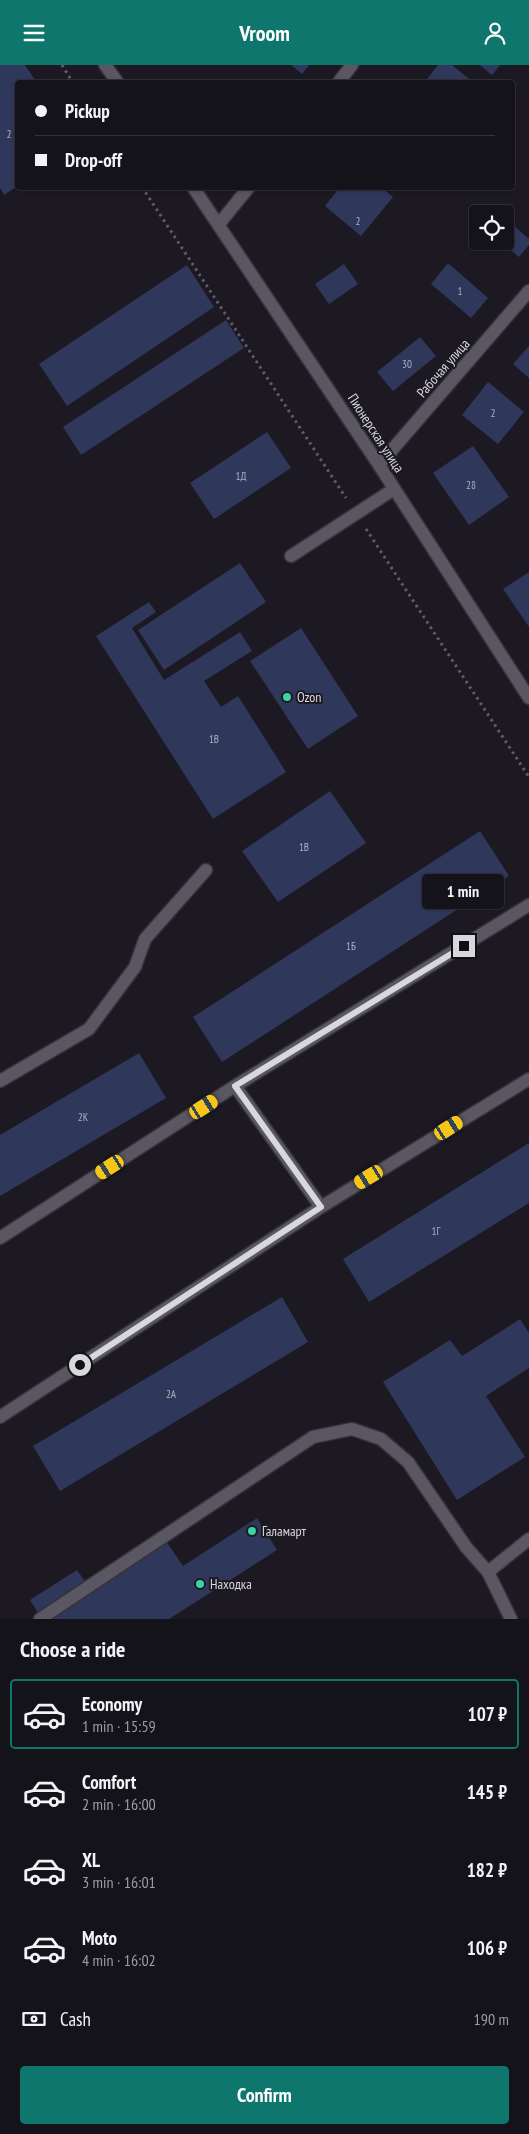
<!DOCTYPE html>
<meta charset="utf-8">
<style>
:root{--surface:#15131a;--page:#1e1c23;--text:#f1f3f6;--muted:#9d9ea2;--line:#343239;--accent:#0f766e}
body{margin:0;font-family:"PT Sans Narrow",sans-serif;background:var(--page);color:var(--text);height:100vh;display:flex;flex-direction:column;font-size:19px;white-space:nowrap}
*{box-sizing:border-box;margin:0}
p{font-size:16px;color:var(--muted)}
.icon{flex:none;width:28px;height:28px;fill:none;stroke:currentColor;stroke-width:2;stroke-linecap:round;stroke-linejoin:round}
.map{position:relative;height:1554px;overflow:hidden}
.sheet{display:flex;flex-direction:column;background:var(--surface);flex:1}
.sheet>*{flex:none}
.guide{position:absolute;left:15px;top:15px;width:500px;height:110px;border-radius:5px;box-shadow:0 1px 4px #0004,0 0 0 1px var(--line);display:grid;align-content:center;height:110px;padding:0 20px;background:var(--surface)}
.tools{position:absolute;left:469px;top:140px;display:grid;gap:10px}
.tools a{display:grid;place-items:center;width:45px;height:45px;border-radius:5px;background:var(--surface);box-shadow:0 1px 4px #0004,0 0 0 1px var(--line);font-size:25px}
.end{position:absolute;width:22px;height:22px;margin:-11px;border:6px solid #d9d7de;background:#111;box-shadow:0 0 0 2px #111}
.from{border-radius:50%}
.bubble{position:absolute;height:35px;border-radius:5px;background:var(--surface);box-shadow:0 1px 4px #0004,0 0 0 1px var(--line);font-size:16px;font-weight:800;line-height:35px;text-align:center}
.car{position:absolute;width:15px;height:30px;margin:-15px -8px;border-radius:6px;box-shadow:0 0 4px 1px #0007;background:linear-gradient(#f5c518 24%,#345 0 40%,#f5c518 0 76%,#345 0 86%,#f5c518 0)}
.guide b{display:flex;align-items:center;gap:18px;height:48px;font-size:19px}
.guide b+b{border-top:1px solid var(--line)}
.guide i{width:12px;height:12px;background:var(--text)}
ul{padding:0;list-style:none}
li{display:flex;align-items:center;gap:15px;height:70px;margin:0 10px 8px;padding:0 10px;border:2px solid transparent;border-radius:5px}
li div{flex:1}
li b{display:block;font-size:19px}
li em{font-style:normal;font-weight:800}
li.selected{border-color:var(--accent)}
li>.icon{width:45px;height:45px;stroke-width:1.5}
h2{padding:0 20px;font-size:22px;line-height:60px}
.pay{display:flex;align-items:center;gap:12px;height:55px;padding:0 20px;font-size:19px}
.pay p{margin-inline-start:auto}
.cta{display:flex;gap:10px;margin-top:auto;padding:10px 20px}
.cta a{flex:1;height:58px;border-radius:5px;background:var(--accent);color:#fff;font-size:20px;font-weight:800;line-height:58px;text-align:center}
header{display:flex;justify-content:space-between;align-items:center;height:65px;padding:0 20px;background:var(--accent);color:#fff;font-size:22px;font-weight:800}
.map>svg:first-child{display:block}
</style>
<header><svg class="icon" aria-label="menu" viewBox="0 0 24 24"><path d="M4 6h16M4 12h16M4 18h16"/></svg>Vroom<svg class="icon" aria-label="person" viewBox="0 0 24 24"><circle cx="12" cy="8" r="4"/><path d="M4 21q1-7 8-7t8 7"/></svg></header>
<div class="map">
<svg width="529" height="1554" viewBox="0 0 529 1554">
<rect width="100%" height="100%" fill="#1c1922"/>
<path fill="#2f375b" d="M 0,0 L 25,0 L 37,18 L 18,18 L 18,121 L 4,130 L 0,123 Z
M 291,0 L 309,0 L 302,9 Z
M 438,0 L 452,0 L 474,18 L 424,18 Z
M 480,0 L 500,0 L 492,10 Z
M 340,122 L 381,122 L 393,132 L 361,171 L 325,141 Z
M 511,158 L 529,174 L 529,180 L 519,192 L 500,176 L 505,176 L 505,165 Z
M 448,198 L 488,233 L 471,253 L 431,219 Z
M 344,199 L 358,219 L 329,239 L 315,219 Z
M 187,200 L 214,242 L 67,341 L 39,299 Z
M 226,255 L 244,283 L 81,390 L 63,362 Z
M 420,272 L 436,291 L 393,326 L 377,307 Z
M 529,281 L 529,313 L 513,299 Z
M 488,317 L 524,347 L 498,379 L 462,350 Z
M 267,367 L 291,403 L 214,454 L 190,418 Z
M 473,381 L 509,432 L 469,460 L 433,408 Z
M 240,498 L 266,537 L 164,605 L 138,565 Z
M 529,507 L 529,562 L 503,524 Z
M 149,537 L 156,547 L 132,563 L 164,615 L 240,567 L 252,586 L 204,616 L 221,642 L 238,631 L 286,707 L 213,754 L 96,571 Z
M 301,563 L 358,651 L 308,684 L 250,596 Z
M 330,726 L 366,778 L 278,837 L 242,786 Z
M 480,766 L 509,811 L 222,997 L 193,952 Z
M 139,988 L 166,1033 L 0,1131 L 0,1070 Z
M 529,1078 L 529,1138 L 369,1237 L 343,1194 Z
M 282,1232 L 308,1277 L 60,1426 L 33,1381 Z
M 520,1254 L 529,1268 L 529,1303 L 486,1331 L 525,1392 L 457,1435 L 383,1317 L 450,1275 L 462,1291 Z
M 257,1453 L 277,1485 L 169,1554 L 42,1554 L 30,1535 L 77,1505 L 89,1522 L 164,1473 L 183,1501 Z"/>
<g fill="none" stroke-linecap="round" stroke-linejoin="round">
<g stroke="#353339" stroke-width="15">
<path id="minor" d="M 105,0 L 118,18
M 338,18 L 352,0
M 193,122 L 379,400 L 529,633
M 219,159 L 249,122
M 379,400 L 529,226
M 291,491 L 394,424
M 0,1016 L 89,964 L 135,902 L 145,874 L 206,805
M 235,1021 L 321,1142
M 0,1173 L 235,1021 L 529,840
M 0,1352 L 321,1142 L 529,1014
M 488,1507 L 529,1474
M 40,1554 L 313,1372 L 352,1364 L 381,1374 L 408,1397 L 466,1482 L 488,1507 L 511,1554"/>
</g>
<path stroke="#605d66" stroke-width="3" stroke-dasharray="2.5 4" stroke-linecap="butt" d="M 62,0 L 73,18
M 142,122 L 346,433
M 366,464 L 529,712"/>
<use href="#minor" stroke="#5a5762" stroke-width="12"/>
</g>
<g fill="none" stroke-linecap="round" stroke-linejoin="round">
<path stroke="#d9d7de" stroke-width="6" d="M 80,1300 L 321,1142 L 235,1021 L 464,881"/>
</g>
<g fill="#3cd4a4" stroke="#1c1922" stroke-width="2">
<circle cx="287" cy="632" r="5"/>
<circle cx="252" cy="1466" r="5"/>
<circle cx="200" cy="1519" r="5"/>
</g>
<g text-anchor="middle" stroke-width="4" stroke-linejoin="round" paint-order="stroke">
<g font-size="11" fill="#aeafbd">
<text x="9" y="73">2</text>
<text x="358" y="160">2</text>
<text x="460" y="230">1</text>
<text x="407" y="303">30</text>
<text x="493" y="352">2</text>
<text x="241" y="415">1Д</text>
<text x="471" y="424">28</text>
<text x="214" y="678">1В</text>
<text x="304" y="786">1В</text>
<text x="351" y="885">1Б</text>
<text x="83" y="1056">2К</text>
<text x="436" y="1170">1Г</text>
<text x="171" y="1333">2А</text>
</g>
<g font-size="14" fill="#d9d7de" stroke="#1c1922">
<text transform="translate(443 303) rotate(-49)" y="5">Рабочая улица</text>
<text transform="translate(376 368) rotate(57)" y="5">Пионерская улица</text>
</g>
<g font-size="14" fill="#d9d7de" stroke="#1c1922" text-anchor="start">
<text x="297" y="637">Ozon</text>
<text x="262" y="1471">Галамарт</text>
<text x="210" y="1524">Находка</text>
</g>
</g>
</svg>
<div class="tools">
<a><svg class="icon" aria-label="locate" viewBox="0 0 24 24"><circle cx="12" cy="12" r="6"/><path d="M12 2v4M12 18v4M2 12h4M18 12h4"/></svg></a>
</div>
<i class="end from" style="left:80px;top:1300px"></i>
<i class="end" style="left:464px;top:881px"></i>
<div class="bubble" style="left:422px;top:809px;width:82px">1 min</div>
<i class="car" style="left:204px;top:1042px;rotate:57deg"></i>
<i class="car" style="left:449px;top:1063px;rotate:58deg"></i>
<i class="car" style="left:110px;top:1102px;rotate:237deg"></i>
<i class="car" style="left:369px;top:1112px;rotate:239deg"></i>
<div class="guide">
<b><i class="from"></i>Pickup</b>
<b><i></i>Drop-off</b>
</div>
</div>
<section class="sheet">
<h2>Choose a ride</h2>
<ul>
<li class="selected"><svg class="icon" aria-label="car" viewBox="0 0 24 24"><path d="M5 17H2v-5l4-1 3-4h7l3 4 3 1v5h-3M9 17h6M6 11h13"/><circle cx="7" cy="17" r="2"/><circle cx="17" cy="17" r="2"/></svg><div><b>Economy</b><p>1 min · 15:59</p></div><em>107 ₽</em></li>
<li><svg class="icon" aria-label="car" viewBox="0 0 24 24"><path d="M5 17H2v-5l4-1 3-4h7l3 4 3 1v5h-3M9 17h6M6 11h13"/><circle cx="7" cy="17" r="2"/><circle cx="17" cy="17" r="2"/></svg><div><b>Comfort</b><p>2 min · 16:00</p></div><em>145 ₽</em></li>
<li><svg class="icon" aria-label="car" viewBox="0 0 24 24"><path d="M5 17H2v-5l4-1 3-4h7l3 4 3 1v5h-3M9 17h6M6 11h13"/><circle cx="7" cy="17" r="2"/><circle cx="17" cy="17" r="2"/></svg><div><b>XL</b><p>3 min · 16:01</p></div><em>182 ₽</em></li>
<li><svg class="icon" aria-label="car" viewBox="0 0 24 24"><path d="M5 17H2v-5l4-1 3-4h7l3 4 3 1v5h-3M9 17h6M6 11h13"/><circle cx="7" cy="17" r="2"/><circle cx="17" cy="17" r="2"/></svg><div><b>Moto</b><p>4 min · 16:02</p></div><em>106 ₽</em></li>
</ul>
<div class="pay"><svg class="icon" aria-label="cash" viewBox="0 0 24 24"><path d="M3 7h18v10H3z"/><circle cx="12" cy="12" r="2"/></svg>Cash<p>190 m</p></div>
<div class="cta"><a>Confirm</a></div>
</section>
